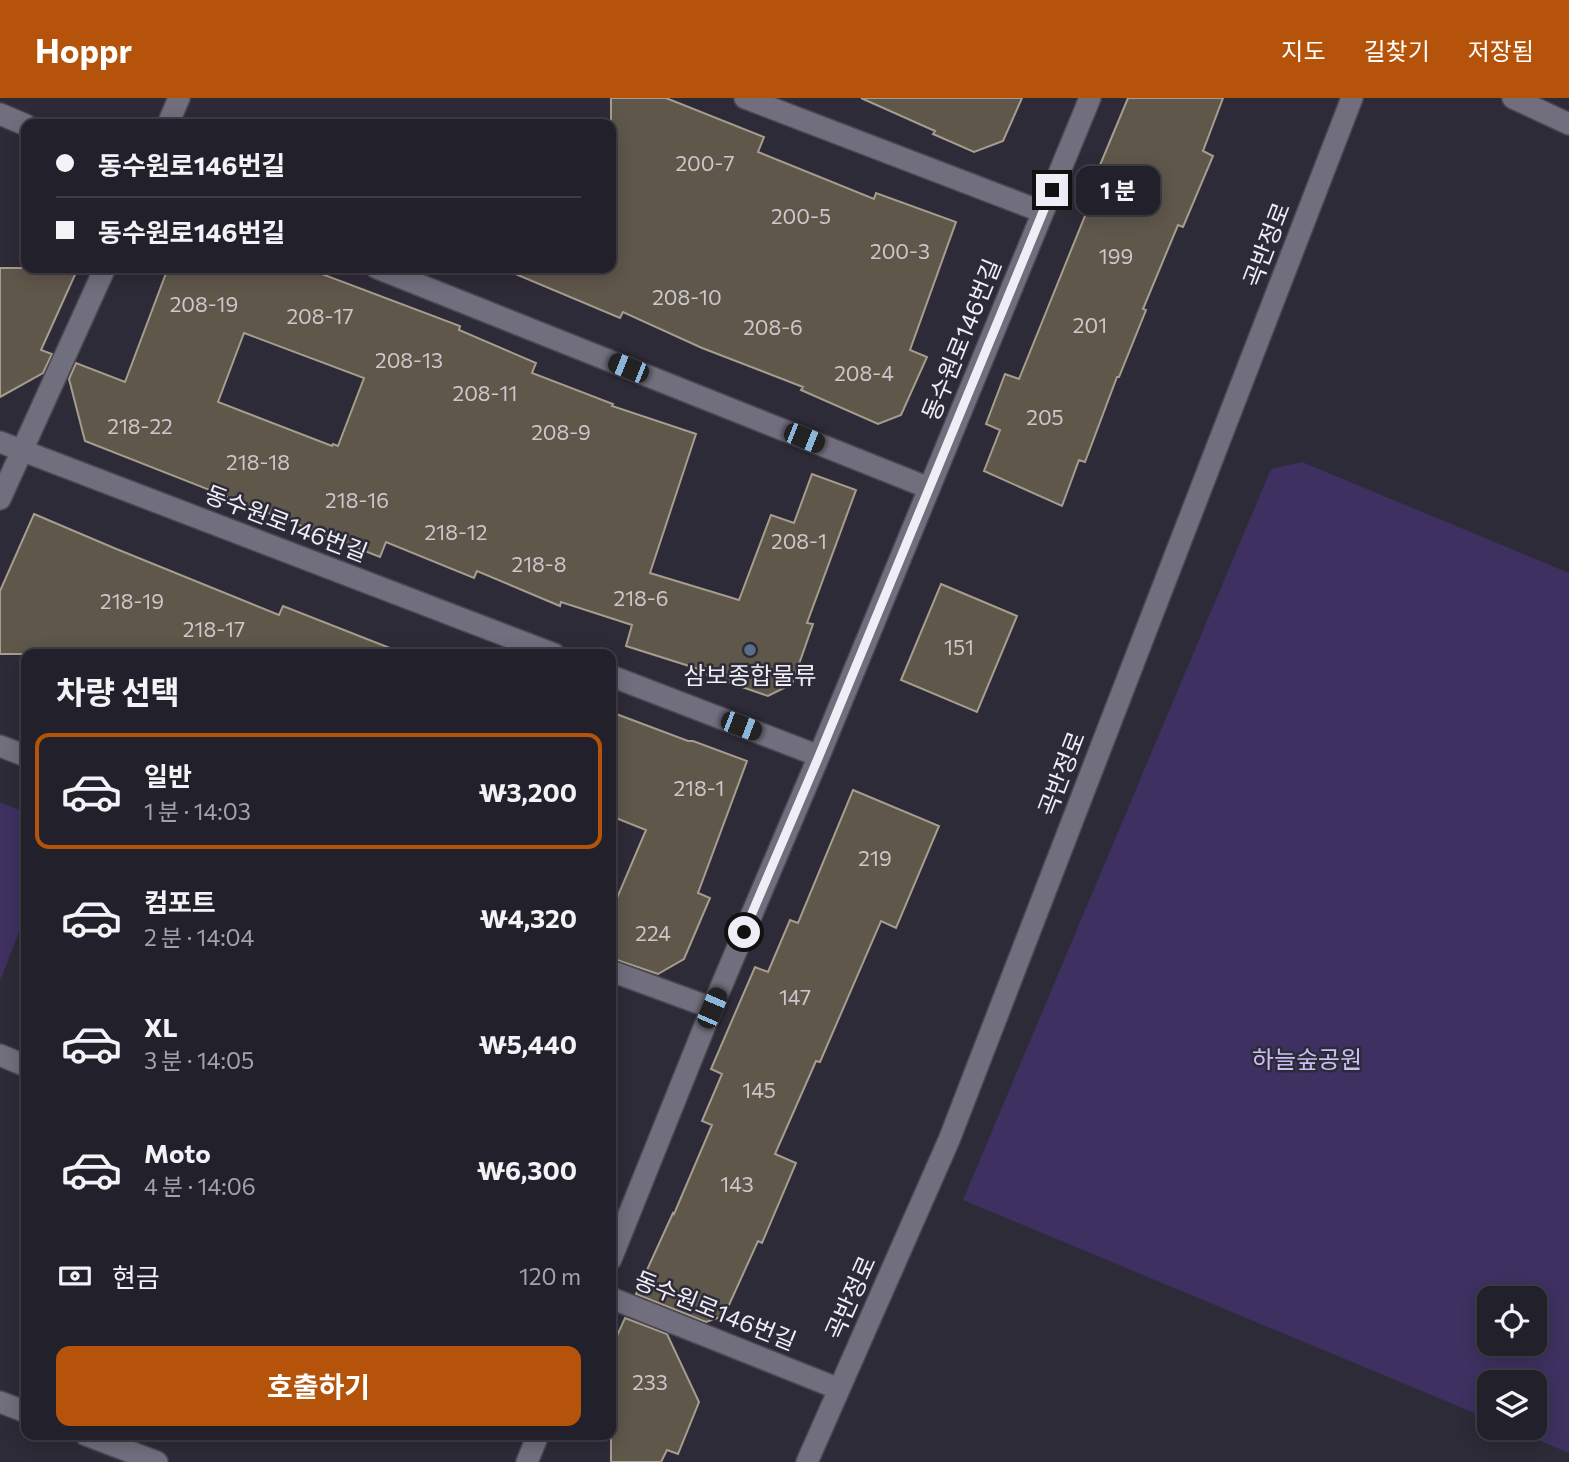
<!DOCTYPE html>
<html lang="ko">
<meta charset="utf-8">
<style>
:root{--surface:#22202a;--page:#2a2832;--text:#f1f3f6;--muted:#a2a3a8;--line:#3f3e47;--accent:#b45309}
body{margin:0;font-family:Commissioner,"Noto Sans KR",sans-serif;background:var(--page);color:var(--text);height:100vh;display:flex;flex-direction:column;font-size:26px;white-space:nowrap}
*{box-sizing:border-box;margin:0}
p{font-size:23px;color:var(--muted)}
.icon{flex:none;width:38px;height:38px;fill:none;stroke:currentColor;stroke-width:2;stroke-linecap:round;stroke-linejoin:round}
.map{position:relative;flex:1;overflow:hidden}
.panel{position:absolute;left:21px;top:551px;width:595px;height:791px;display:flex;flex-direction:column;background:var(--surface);border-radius:14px;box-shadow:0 4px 18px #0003,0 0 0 2px var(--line)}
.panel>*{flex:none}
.hud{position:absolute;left:21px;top:21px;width:595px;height:154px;border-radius:14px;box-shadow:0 4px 18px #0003,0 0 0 2px var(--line);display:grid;align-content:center;height:154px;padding:0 35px;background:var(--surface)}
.controls{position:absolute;left:1477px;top:1188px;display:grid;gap:14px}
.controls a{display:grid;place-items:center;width:70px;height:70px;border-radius:14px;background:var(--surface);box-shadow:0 4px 18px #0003,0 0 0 2px var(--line);font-size:35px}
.end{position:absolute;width:32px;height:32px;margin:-16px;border:9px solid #efeef6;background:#111;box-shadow:0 0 0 4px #111}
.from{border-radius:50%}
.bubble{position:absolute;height:49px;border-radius:14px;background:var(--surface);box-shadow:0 4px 18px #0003,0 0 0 2px var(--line);font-size:23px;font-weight:700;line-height:49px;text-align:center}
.car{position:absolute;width:21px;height:42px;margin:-21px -10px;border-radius:9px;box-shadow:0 0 5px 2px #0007;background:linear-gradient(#222 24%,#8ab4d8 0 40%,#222 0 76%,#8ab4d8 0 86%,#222 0)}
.hud b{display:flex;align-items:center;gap:24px;height:66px;font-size:26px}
.hud b+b{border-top:2px solid var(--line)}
.hud i{width:18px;height:18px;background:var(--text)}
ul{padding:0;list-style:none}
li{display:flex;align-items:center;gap:21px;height:116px;margin:0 14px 10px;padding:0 21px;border:4px solid transparent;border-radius:14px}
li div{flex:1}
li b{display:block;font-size:26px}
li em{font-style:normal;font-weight:700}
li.selected{border-color:var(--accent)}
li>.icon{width:63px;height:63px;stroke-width:1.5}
h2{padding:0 35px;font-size:32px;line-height:84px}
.pay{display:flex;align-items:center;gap:18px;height:77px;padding:0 35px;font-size:26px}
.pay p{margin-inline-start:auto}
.button{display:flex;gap:14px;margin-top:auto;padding:14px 35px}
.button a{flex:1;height:80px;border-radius:14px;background:var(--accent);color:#fff;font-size:28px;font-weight:700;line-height:80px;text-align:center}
header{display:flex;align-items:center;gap:42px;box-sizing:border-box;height:98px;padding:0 35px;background:var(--accent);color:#fff}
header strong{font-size:33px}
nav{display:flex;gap:38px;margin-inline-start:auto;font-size:24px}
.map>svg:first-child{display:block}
</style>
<header>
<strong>Hoppr</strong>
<nav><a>지도</a><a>길찾기</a><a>저장됨</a></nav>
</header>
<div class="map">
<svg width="1569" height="1364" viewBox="0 0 1569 1364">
<rect width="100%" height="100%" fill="#2e2b38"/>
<path fill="#3e3161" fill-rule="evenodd" d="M 1302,364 L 1569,475 L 1569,1355 L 1510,1330 L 1535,1330 L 1535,1284 L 1489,1284 L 1489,1321 L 963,1102 L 1271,371 ZM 1489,1200 L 1535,1200 L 1535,1246 L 1489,1246 Z
M 0,704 L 26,715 L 26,816 L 0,883 Z"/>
<path fill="#60574b" stroke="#a69d8f" stroke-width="2" fill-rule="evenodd" d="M 611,0 L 666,0 L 764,39 L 758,54 L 874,101 L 876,95 L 956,124 L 910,252 L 927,259 L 901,317 L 878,326 L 801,292 L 803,289 L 702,250 L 623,214 L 620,220 L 501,170 L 611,170 Z
M 861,0 L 1022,0 L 1003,43 L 974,54 L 933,36 L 935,33 Z
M 1128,0 L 1223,0 L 1203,53 L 1213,58 L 1183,129 L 1178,127 L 1143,211 L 1146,212 L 1119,279 L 1117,279 L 1085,364 L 1079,362 L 1062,408 L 984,373 L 1000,332 L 986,326 L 1005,276 L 1019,281 L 1095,93 L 1090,91 Z
M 0,170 L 78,170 L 41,252 L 52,256 L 43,275 L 0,299 Z
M 168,170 L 306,170 L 460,228 L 459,232 L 536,265 L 532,275 L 613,306 L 612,308 L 696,336 L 650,475 L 739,502 L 771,417 L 794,425 L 812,376 L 856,392 L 807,525 L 813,526 L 792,586 L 768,598 L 707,577 L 708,574 L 626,548 L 632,527 L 561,504 L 560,508 L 477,473 L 474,480 L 386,444 L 380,459 L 85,343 L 69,281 L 76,265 L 125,284 ZM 244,235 L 364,280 L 338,348 L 333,346 L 332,348 L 218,304 Z
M 34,416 L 114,450 L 279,517 L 283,508 L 400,554 L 400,556 L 0,556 L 0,493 Z
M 941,486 L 1017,518 L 977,614 L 901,582 Z
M 611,614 L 688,643 L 693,643 L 747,663 L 698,795 L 710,800 L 684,861 L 658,876 L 611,860 L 611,814 L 646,732 L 611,718 Z
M 853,692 L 939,728 L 896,830 L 881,823 L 820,964 L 816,963 L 775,1056 L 796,1065 L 762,1145 L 758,1143 L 724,1218 L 706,1224 L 636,1196 L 673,1115 L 674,1116 L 712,1027 L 702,1023 L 722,976 L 711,971 L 755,869 L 768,874 L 790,822 L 798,825 Z
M 625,1220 L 667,1236 L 699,1304 L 678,1356 L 667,1352 L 661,1364 L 611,1364 L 611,1251 Z"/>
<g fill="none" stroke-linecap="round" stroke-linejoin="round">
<g stroke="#4a4853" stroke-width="24">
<path id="street" d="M 745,0 L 1043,114
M 0,16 L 26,27
M 168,26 L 179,0
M 377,170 L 929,390
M 0,344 L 554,556
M 0,401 L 105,170
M 611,578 L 819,658
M 0,648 L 26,658
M 611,873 L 712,910
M 0,957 L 26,968
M 611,1161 L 712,910 L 819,658 L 1090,0
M 611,1200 L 839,1291
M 0,1304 L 26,1314
M 86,1337 L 157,1364
M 527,1364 L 538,1337
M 807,1364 L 949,1042 L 1352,0"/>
</g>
<g stroke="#4a4853" stroke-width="24">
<path id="secondary" d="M 1513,0 L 1569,26"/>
</g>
<use href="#street" stroke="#716e7d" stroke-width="21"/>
<use href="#secondary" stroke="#716e7d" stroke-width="21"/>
</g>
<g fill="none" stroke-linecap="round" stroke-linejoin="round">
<path stroke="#efeef6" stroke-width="9" d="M 744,834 L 819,658 L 1052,92"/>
</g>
<circle fill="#5c6f8a" stroke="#2e2b38" stroke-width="2.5" cx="750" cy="552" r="7"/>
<g text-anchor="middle" stroke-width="5" stroke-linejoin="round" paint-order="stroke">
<g font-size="21" fill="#cbc8cb">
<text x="705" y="73">200-7</text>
<text x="801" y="126">200-5</text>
<text x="900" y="161">200-3</text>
<text x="1116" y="166">199</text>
<text x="687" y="207">208-10</text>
<text x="204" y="214">208-19</text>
<text x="320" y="226">208-17</text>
<text x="1090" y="235">201</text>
<text x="773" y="237">208-6</text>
<text x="409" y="270">208-13</text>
<text x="864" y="283">208-4</text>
<text x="485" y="303">208-11</text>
<text x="1045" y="327">205</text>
<text x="140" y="336">218-22</text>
<text x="561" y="342">208-9</text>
<text x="258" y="372">218-18</text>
<text x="357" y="410">218-16</text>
<text x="456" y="442">218-12</text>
<text x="799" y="451">208-1</text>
<text x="539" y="474">218-8</text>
<text x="641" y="508">218-6</text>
<text x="132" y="511">218-19</text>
<text x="214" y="539">218-17</text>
<text x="959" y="557">151</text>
<text x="699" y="698">218-1</text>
<text x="875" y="768">219</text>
<text x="653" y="843">224</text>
<text x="795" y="907">147</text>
<text x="759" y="1000">145</text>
<text x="737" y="1094">143</text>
<text x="650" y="1292">233</text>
</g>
<g font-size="24" fill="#efeef6" stroke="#2e2b38">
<text transform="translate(1267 147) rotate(-69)" y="8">곡반정로</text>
<text transform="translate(962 242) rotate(-68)" y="8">동수원로146번길</text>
<text transform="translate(286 426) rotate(21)" y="8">동수원로146번길</text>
<text transform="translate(1062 676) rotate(-69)" y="8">곡반정로</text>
<text transform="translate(851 1200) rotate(-66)" y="8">곡반정로</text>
<text transform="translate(715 1213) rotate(22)" y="8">동수원로146번길</text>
</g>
<g font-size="24" fill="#efeef6" stroke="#2e2b38">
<text x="750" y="586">삼보종합물류</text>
</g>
<g font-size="24" fill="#cabff5" stroke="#2e2b38">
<text x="1307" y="970">하늘숲공원</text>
</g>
</g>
</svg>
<div class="controls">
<a><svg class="icon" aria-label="locate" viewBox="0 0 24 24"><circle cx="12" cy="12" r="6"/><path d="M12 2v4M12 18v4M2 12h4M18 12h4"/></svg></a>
<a><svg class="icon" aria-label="layers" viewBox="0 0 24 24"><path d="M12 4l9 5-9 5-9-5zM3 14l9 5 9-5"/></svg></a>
</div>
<i class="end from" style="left:744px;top:834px"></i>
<i class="end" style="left:1052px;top:92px"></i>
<div class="bubble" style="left:1076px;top:68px;width:84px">1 분</div>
<i class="car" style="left:628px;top:270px;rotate:292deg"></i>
<i class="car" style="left:804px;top:340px;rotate:112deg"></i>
<i class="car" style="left:741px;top:628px;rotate:111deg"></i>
<i class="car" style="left:712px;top:910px;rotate:23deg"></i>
<div class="hud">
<b><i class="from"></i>동수원로146번길</b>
<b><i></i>동수원로146번길</b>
</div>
<section class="panel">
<h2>차량 선택</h2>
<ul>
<li class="selected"><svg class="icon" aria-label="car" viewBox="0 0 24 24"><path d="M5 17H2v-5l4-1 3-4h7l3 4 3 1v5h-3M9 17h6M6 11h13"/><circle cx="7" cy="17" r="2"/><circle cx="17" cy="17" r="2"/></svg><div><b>일반</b><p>1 분 · 14:03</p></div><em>₩3,200</em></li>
<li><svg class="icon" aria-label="car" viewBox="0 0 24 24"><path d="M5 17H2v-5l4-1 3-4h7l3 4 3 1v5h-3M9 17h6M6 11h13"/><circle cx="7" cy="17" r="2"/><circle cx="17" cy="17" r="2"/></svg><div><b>컴포트</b><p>2 분 · 14:04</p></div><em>₩4,320</em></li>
<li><svg class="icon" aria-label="car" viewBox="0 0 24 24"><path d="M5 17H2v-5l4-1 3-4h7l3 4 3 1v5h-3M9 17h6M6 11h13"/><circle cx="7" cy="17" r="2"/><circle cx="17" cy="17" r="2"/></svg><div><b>XL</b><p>3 분 · 14:05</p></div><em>₩5,440</em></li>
<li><svg class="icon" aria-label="car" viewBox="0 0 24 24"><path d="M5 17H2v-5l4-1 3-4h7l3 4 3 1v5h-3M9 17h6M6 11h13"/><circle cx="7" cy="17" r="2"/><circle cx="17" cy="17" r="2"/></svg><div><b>Moto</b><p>4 분 · 14:06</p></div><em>₩6,300</em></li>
</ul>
<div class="pay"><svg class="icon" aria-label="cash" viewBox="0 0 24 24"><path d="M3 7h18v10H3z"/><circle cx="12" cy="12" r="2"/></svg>현금<p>120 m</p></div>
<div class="button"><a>호출하기</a></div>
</section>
</div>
